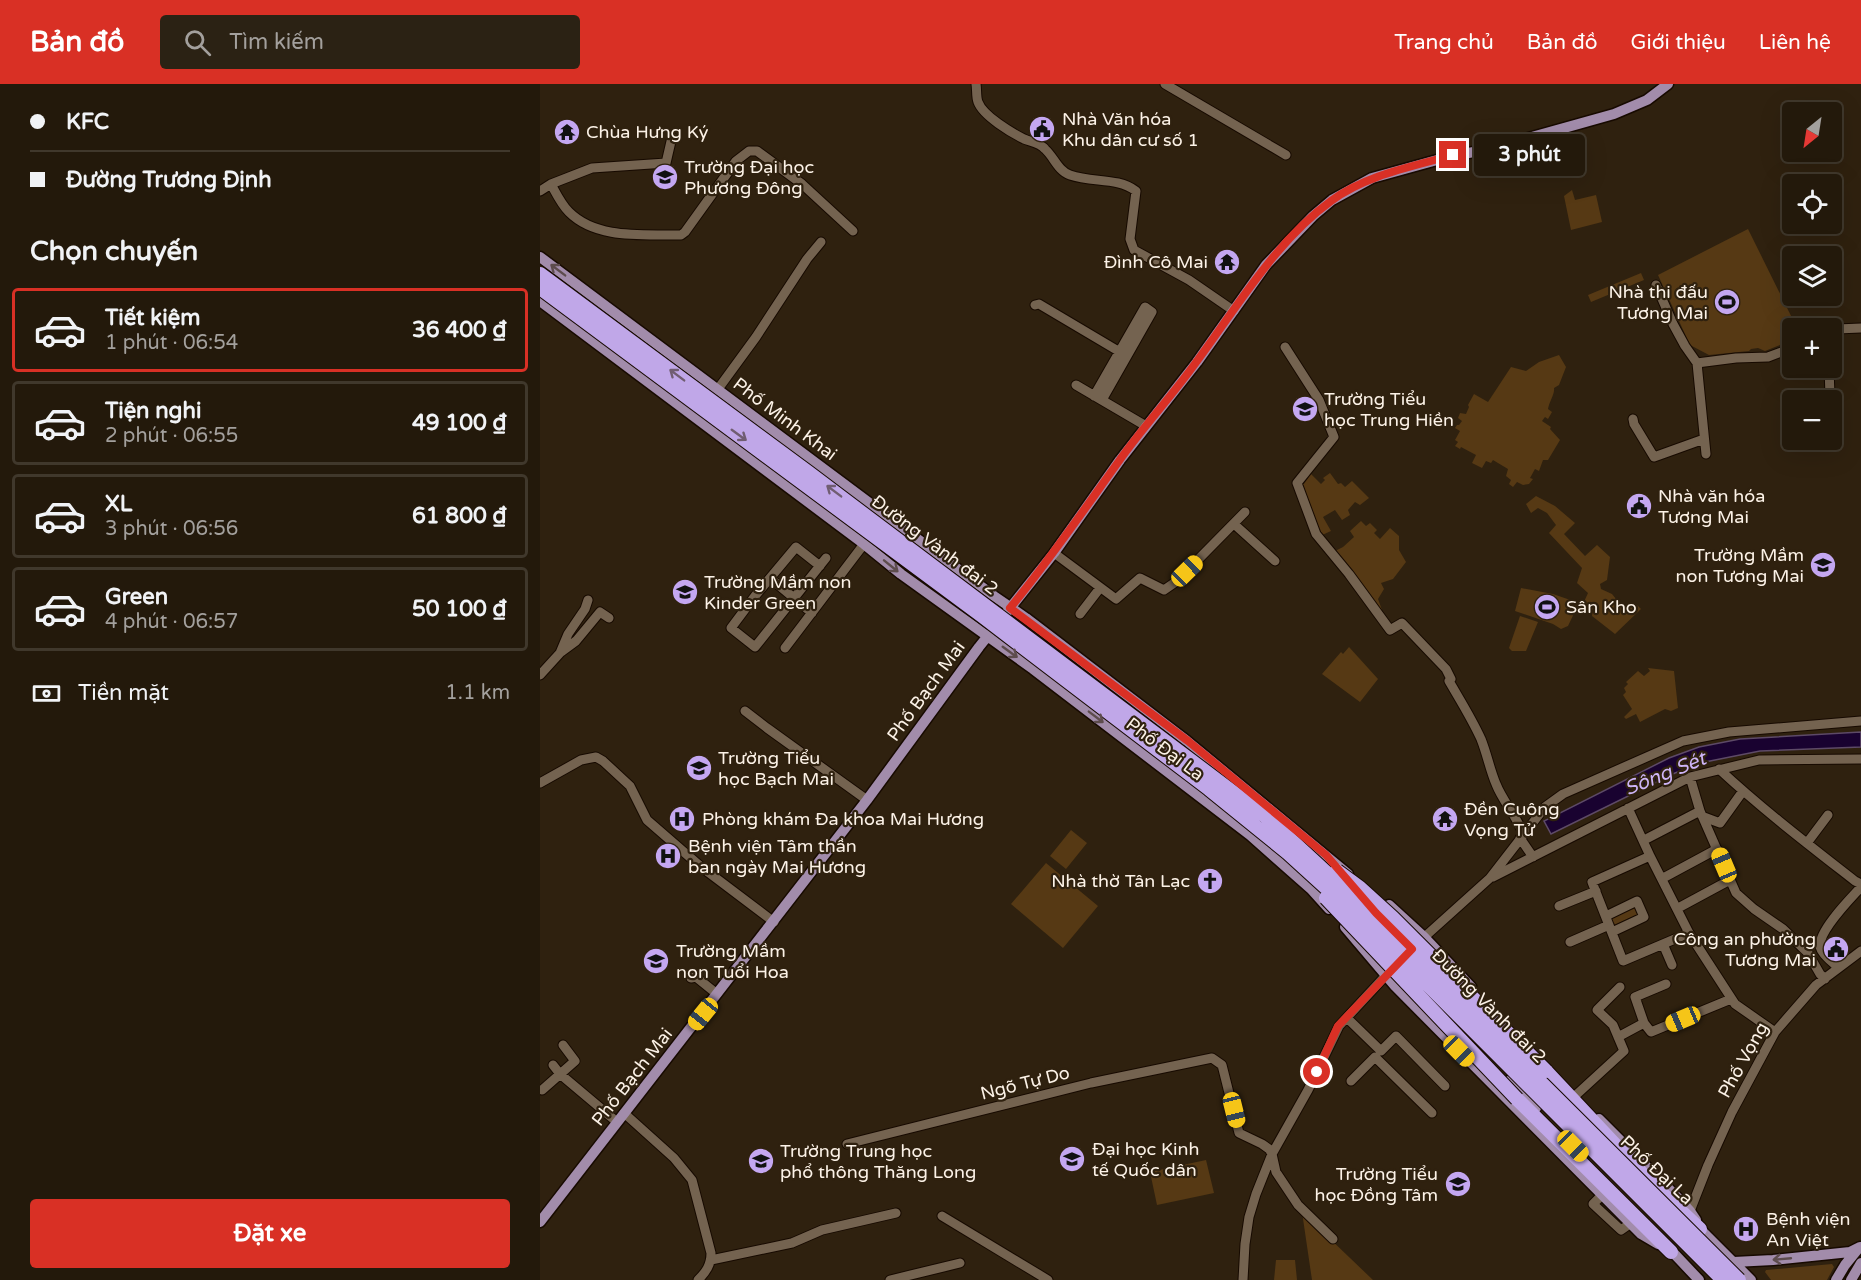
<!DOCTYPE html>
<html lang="vi">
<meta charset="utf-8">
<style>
:root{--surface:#23190b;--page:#2b2214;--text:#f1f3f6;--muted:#a3a09d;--line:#40382c;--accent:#d93025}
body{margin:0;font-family:"Varela Round",sans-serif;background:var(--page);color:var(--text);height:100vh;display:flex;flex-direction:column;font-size:22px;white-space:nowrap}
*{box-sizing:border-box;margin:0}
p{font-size:20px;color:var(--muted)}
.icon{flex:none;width:33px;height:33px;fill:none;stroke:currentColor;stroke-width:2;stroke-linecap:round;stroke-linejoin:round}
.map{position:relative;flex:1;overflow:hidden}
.side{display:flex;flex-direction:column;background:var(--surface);width:540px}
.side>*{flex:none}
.guide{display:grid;align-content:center;height:132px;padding:0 30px;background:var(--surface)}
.needle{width:39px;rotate:210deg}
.buttons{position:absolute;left:1242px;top:18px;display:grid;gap:12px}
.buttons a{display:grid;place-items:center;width:60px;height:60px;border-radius:6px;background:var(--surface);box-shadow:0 6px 24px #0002,0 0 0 2px var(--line);font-size:30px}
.end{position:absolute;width:27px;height:27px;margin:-14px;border:8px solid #d93025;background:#fff;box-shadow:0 0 0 3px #fff}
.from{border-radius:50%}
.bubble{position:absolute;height:42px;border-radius:6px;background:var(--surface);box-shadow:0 6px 24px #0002,0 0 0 2px var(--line);font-size:20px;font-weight:700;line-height:42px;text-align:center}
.car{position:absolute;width:18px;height:36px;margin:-18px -9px;border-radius:8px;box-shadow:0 0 4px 2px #0007;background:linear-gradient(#f5c518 24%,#345 0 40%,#f5c518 0 76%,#345 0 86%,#f5c518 0)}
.guide b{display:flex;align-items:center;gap:21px;height:57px;font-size:22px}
.guide b+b{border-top:2px solid var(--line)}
.guide i{width:15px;height:15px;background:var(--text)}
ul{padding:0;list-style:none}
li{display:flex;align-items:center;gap:18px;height:84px;margin:0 12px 9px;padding:0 18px;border:3px solid var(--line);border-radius:6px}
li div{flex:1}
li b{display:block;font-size:22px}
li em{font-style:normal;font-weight:700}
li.active{border-color:var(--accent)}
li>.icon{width:54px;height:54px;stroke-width:1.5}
h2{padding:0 30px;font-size:27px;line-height:72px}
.pay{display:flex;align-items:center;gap:15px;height:66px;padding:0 30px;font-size:22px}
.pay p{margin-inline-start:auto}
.action{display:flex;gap:12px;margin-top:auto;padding:12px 30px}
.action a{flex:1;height:69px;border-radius:6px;background:var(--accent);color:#fff;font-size:24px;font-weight:700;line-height:69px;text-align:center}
header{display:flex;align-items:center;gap:36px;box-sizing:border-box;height:84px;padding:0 30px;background:var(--accent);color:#fff}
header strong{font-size:28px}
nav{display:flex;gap:33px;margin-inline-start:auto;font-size:21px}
.search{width:420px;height:54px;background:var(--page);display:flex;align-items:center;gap:15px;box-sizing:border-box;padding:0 21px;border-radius:6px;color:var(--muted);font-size:22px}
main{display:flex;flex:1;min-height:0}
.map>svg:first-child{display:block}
</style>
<header>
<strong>Bản đồ</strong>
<div class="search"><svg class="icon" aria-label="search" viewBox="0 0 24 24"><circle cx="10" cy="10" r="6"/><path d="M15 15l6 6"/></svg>Tìm kiếm</div>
<nav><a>Trang chủ</a><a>Bản đồ</a><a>Giới thiệu</a><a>Liên hệ</a></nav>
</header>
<main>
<section class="side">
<div class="guide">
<b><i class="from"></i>KFC</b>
<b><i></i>Đường Trương Định</b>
</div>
<h2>Chọn chuyến</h2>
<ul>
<li class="active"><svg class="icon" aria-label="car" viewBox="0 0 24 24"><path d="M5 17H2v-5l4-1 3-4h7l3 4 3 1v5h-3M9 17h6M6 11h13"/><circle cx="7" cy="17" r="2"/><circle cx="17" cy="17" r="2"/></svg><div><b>Tiết kiệm</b><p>1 phút · 06:54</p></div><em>36 400 ₫</em></li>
<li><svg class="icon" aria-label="car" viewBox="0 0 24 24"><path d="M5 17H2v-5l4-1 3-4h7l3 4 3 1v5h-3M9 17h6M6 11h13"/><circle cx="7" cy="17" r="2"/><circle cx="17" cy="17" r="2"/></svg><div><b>Tiện nghi</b><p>2 phút · 06:55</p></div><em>49 100 ₫</em></li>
<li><svg class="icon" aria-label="car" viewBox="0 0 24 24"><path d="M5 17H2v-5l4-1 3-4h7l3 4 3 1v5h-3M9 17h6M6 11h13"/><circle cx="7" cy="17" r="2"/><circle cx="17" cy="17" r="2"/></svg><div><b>XL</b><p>3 phút · 06:56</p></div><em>61 800 ₫</em></li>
<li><svg class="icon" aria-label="car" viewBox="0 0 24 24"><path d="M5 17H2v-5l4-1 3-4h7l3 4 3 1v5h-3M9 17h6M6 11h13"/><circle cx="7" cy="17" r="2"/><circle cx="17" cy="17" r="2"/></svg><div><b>Green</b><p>4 phút · 06:57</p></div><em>50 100 ₫</em></li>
</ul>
<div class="pay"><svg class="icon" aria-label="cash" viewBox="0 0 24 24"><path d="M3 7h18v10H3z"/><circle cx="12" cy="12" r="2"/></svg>Tiền mặt<p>1.1 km</p></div>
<div class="action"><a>Đặt xe</a></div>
</section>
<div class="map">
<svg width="1321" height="1196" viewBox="0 0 1321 1196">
<rect width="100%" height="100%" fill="#2f210f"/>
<path fill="#563914" d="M 1032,106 L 1035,116 L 1056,111 L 1062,138 L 1031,146 L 1024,112 Z
M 1208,145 L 1257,244 L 1252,244 L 1252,256 L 1225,267 L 1218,264 L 1211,265 L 1209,267 L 1169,271 L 1150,261 L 1118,191 Z
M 1101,189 L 1104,196 L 1051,218 L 1048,211 Z
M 1019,271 L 1026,283 L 1019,301 L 1014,304 C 1015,310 1009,318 1008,325 L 1012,328 L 1008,335 L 1005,333 L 1002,337 L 1011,343 L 1010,345 L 1020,356 L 1008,376 L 1003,376 L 999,387 L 995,385 L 990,394 L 993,395 L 989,400 L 983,401 L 977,398 L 973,403 L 969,400 L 971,396 L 966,392 L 968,385 L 953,376 L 951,379 L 946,377 L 942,384 L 932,379 L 936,371 L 921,363 L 920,365 L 915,362 L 918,358 L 915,356 L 920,347 L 915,344 L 917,341 L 919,341 L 922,337 L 918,334 L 920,329 L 926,330 L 929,323 L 928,321 L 934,310 L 948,318 L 971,283 L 986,287 L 999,278 Z
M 790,389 L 798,400 L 801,399 L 805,403 L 812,397 L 829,414 L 820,421 L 815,418 L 808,426 L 810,431 L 802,436 L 795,426 L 783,433 L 791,447 L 780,452 L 761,404 L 771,390 L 781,400 L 785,396 L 783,394 Z
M 996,412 L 1015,422 L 1035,439 L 1024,450 L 1045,472 L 1057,461 L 1070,473 L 1067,496 L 1060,500 L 1061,505 L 1072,510 L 1084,525 L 1090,521 L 1093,524 L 1097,521 L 1101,525 L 1075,550 L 1052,532 L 1053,526 L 1043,520 L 1048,509 L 1037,499 L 1042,484 L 1009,449 L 1016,441 L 1007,429 L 998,424 L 991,429 L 986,420 Z
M 821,437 L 826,442 L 830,439 L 837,446 L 834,449 L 840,455 L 850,444 L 859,452 L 859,466 L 866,478 L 853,495 L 841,499 L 844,505 L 838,515 L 842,526 L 837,529 L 793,468 L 803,463 L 814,453 L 810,447 Z
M 981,504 L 1013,510 L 1039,519 L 1028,542 L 1021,545 L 1013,540 L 975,527 Z
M 980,532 L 998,538 L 986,567 L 972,567 L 969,564 Z
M 809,563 L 838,595 L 820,618 L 782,590 L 801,568 L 803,570 Z
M 1108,584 L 1134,587 L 1138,624 L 1131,627 L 1125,625 L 1100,638 L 1096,630 L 1086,635 L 1084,633 L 1092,625 L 1083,611 L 1086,608 L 1084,604 L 1088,600 L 1086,598 L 1098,587 L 1104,592 L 1110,587 Z
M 531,746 L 547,759 L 526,785 L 510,772 Z
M 506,779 L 558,822 L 523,864 L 471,820 Z
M 1096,823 L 1099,830 L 1074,841 L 1071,834 Z
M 666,1076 L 674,1109 L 617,1121 L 610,1088 Z
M 762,1128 L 833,1196 L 772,1196 Z
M 736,1176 L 755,1176 L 757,1196 L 734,1196 Z
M 1292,1180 L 1294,1183 L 1287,1196 L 1231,1196 L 1225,1188 L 1226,1186 Z"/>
<path fill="#190230" stroke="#5d4a67" stroke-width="1.5" d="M 1321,648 L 1321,663 L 1220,667 L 1165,678 L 1135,689 L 1011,750 L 1004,737 L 1129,674 L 1159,663 L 1200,655 Z"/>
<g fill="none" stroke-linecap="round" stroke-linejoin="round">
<g stroke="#170a00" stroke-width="11">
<path id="minor" d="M 436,0 C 437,5 436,13 438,18 C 443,32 472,49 484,55 C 491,58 500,59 505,65 C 514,73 518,87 530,91 C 553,99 577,93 596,107 L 590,155 L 594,166 L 649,196 L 694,227
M 625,0 L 746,71
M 11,100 C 16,109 21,120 29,128 C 57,156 104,150 141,151 L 145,148 L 196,77 L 209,67 L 217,67 L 262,100 L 313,147
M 0,107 L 11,100 L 52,84 L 126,79 L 132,53
M 1116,201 L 1133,240 L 1145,262 L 1157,279 L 1166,370
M 495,221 L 499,220 L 585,271
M 1292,248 L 1297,245 L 1321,244
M 745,263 L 779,316 L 794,353 L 757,399 L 776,450 L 809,490 L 850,546 L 862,539 L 906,585 L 911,595 L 909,597 C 920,616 932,635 941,655 C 947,670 950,686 956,700 C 963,718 977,732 983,750
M 1157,279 L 1196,274 L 1228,273 L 1252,264
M 1289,284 L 1290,312
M 536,301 L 606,342
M 178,305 L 216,253 L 267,175 L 281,158
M 554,312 L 605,223 L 612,228 L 562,316
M 1093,335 L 1094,340 L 1114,373 L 1164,355
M 694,440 L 735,477
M 514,469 L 576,515 L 600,494 L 624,506 L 637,497 L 705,428
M 280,482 L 256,463 L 215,512 L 191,544 L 215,563 L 286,474
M 230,494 L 272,529
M 540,530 L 560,504
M 245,564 L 324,460
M 21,568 L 36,557 L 60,528 L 69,534
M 0,591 L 20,569 L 28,550 L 45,525 L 48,516
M 205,627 L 227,644 L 327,716
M 1179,685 C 1222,725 1269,761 1315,797 L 1321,800
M 1150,693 L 1160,727 L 1196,809 L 1214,825 L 1243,845 L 1268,869 L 1280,890 L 1285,895
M 0,699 L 41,676 L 56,673 L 63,677 L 90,702 L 107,736 L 160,782 L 234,838
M 1088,724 L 1110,772 L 1149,849 L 1195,920 L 1235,948
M 1164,733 L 1180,739 L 1203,707
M 980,754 L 993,773
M 1108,754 L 1160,727
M 1267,759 L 1288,731
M 1110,772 L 1052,798 L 1083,877 L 1149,849
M 953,793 L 1150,693 L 1219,676 L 1321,675
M 1125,793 L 1177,765
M 1019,822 L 1056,807
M 1140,823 L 1190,796
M 1066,832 L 1097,817 L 1104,833 L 1072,848
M 880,857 L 950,794 L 1005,723 L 1023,710 L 1143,657 L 1189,648 L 1321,637
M 1030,858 L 1069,841
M 1123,860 L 1132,881
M 1298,884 C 1293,878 1281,870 1280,862 C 1279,846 1311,814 1321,803
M 151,894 L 156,893 L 177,910
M 1126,900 L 1095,913 L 1104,939 L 1111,948 L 1191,915
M 807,934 L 841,967 L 856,952 L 905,1002
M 1078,953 L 1104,939
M 13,981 L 20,990 L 77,1038
M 811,997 L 835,973 L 892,1029
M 2,1006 L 35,977 L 23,961
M 1036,1011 L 1084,967 L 1073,941 L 1057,926 L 1080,903
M 84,1029 L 134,1074 L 152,1096 L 171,1169 C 171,1181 166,1188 158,1196
M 307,1060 L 551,999 L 672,974 L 682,981 L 699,1049 L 722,1060 L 729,1065 L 732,1070 L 736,1088 L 758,1121 L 793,1155
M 1062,1111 L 1053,1120 L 1081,1146 L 1091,1139
M 1150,1127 L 1168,1081 L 1192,1028 L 1235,948 L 1276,901 L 1321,867
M 402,1132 L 508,1196
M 171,1176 L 252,1159 L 282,1146 L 356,1129
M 350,1196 L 420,1179
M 703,1196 L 705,1160 L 709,1133 L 716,1110 L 732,1070 L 768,1006 L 799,942 L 849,888"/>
</g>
<g stroke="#170a00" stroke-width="13">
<path id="major" d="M 0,173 L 454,512 L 486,534 L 647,657 L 808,790
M 0,217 L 324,460 L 361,490 L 493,585 L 710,751 L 771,805 L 789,825
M 849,821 L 884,853 L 931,903
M 805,843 L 855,902 L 1101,1150 L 1118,1160
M 969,997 L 996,1024
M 1059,1035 L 1141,1117 L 1150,1127 L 1156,1136
M 0,1138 L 327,716 L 439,563 L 514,469 L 580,376 L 657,278 L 726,181 L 773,132 L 792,116 L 832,94 L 908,73 L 949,65 L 1074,30 L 1107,16 L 1128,0
M 1154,1141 L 1160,1145 L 1211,1196
M 1126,1161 L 1159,1196
M 1194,1178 L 1233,1176 L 1310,1168 L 1320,1163
M 1296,1196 L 1305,1181 L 1318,1165
M 1311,1196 L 1321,1179"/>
</g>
<g stroke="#170a00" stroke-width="16">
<path id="highway" d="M 1006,987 L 1112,1100 L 1160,1145
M 977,1015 L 1131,1168"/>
</g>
<use href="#minor" stroke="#746350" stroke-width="9"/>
<use href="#major" stroke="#a28cab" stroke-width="10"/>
<use href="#highway" stroke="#c0a7e8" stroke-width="14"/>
<g stroke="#170a00" stroke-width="16" stroke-linecap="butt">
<path id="highway-bridge" d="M 0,190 L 269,389 L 726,733 L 843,841 L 1199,1196
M 0,204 L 442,532 L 669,705 L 748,769 L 837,850 L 1183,1196
M 797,787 L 820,804 L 853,834 L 1006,987
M 786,814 L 977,1015"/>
</g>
<use href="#highway-bridge" stroke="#c0a7e8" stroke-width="14"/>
</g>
<defs><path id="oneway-shaft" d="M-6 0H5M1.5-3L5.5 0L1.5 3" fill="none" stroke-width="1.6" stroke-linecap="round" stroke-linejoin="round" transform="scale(1.5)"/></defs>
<g stroke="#5d4c4d">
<use href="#oneway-shaft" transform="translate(18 186) rotate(-143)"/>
<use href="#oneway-shaft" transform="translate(351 482) rotate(39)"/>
<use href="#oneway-shaft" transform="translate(470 568) rotate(36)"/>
<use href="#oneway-shaft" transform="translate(556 633) rotate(37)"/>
<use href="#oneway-shaft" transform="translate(1242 1175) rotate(175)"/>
</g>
<g stroke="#705d71">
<use href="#oneway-shaft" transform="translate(137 291) rotate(-143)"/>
<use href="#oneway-shaft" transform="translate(199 351) rotate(36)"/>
<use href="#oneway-shaft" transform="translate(294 407) rotate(-143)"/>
</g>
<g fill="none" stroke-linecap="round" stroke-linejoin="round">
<path stroke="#d93025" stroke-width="8" d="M 777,988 L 798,942 L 872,865 L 836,829 L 786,771 L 648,657 L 470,524 C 509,477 543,427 579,377 C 603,343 632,312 657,277 C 697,223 736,157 791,117 C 826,91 871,83 913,71"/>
</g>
<defs>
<g id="civic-disc" transform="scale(1.35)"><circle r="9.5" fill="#c4a7f1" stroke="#2f210f"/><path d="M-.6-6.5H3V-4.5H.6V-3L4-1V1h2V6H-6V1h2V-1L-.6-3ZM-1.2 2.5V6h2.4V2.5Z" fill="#111"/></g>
<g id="temple-disc" transform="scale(1.35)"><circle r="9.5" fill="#c4a7f1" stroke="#2f210f"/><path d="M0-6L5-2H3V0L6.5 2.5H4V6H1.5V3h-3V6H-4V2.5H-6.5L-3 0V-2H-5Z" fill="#111"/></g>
<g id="university-disc" transform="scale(1.35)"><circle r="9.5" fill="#c4a7f1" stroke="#2f210f"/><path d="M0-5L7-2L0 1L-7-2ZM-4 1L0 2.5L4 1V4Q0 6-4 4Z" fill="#111"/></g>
<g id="stadium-disc" transform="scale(1.35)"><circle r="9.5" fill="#c4a7f1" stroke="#2f210f"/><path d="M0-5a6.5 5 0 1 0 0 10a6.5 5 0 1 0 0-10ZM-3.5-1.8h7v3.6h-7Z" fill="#111"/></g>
<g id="school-disc" transform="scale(1.35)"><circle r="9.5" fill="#c4a7f1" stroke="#2f210f"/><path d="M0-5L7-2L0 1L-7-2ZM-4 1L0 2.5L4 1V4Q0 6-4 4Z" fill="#111"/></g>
<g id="hospital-disc" transform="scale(1.35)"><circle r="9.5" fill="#c4a7f1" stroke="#2f210f"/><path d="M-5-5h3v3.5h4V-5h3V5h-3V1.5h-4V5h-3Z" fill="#111"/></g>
<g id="church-disc" transform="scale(1.35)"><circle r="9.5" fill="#c4a7f1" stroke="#2f210f"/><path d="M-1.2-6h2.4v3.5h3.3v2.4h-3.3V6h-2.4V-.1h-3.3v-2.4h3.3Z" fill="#111"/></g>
</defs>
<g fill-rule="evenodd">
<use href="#civic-disc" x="502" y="45"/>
<use href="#temple-disc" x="27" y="48"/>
<use href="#university-disc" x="125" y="93"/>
<use href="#temple-disc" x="687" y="178"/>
<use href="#stadium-disc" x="1187" y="218"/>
<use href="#school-disc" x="765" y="325"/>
<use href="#civic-disc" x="1099" y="422"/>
<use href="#school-disc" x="1283" y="481"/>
<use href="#school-disc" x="145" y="508"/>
<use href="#stadium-disc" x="1007" y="523"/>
<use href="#school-disc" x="159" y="684"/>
<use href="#hospital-disc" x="142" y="735"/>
<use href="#temple-disc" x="905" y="735"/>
<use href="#hospital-disc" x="128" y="772"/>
<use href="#church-disc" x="670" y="797"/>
<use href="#civic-disc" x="1296" y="865"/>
<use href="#school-disc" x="116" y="877"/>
<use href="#university-disc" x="532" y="1075"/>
<use href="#school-disc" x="221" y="1077"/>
<use href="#school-disc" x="918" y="1100"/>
<use href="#hospital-disc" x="1206" y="1145"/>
</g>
<g text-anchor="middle" stroke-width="4.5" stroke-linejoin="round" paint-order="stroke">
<g font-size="18" fill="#fcf2e7" stroke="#2f210f" text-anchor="start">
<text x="522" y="41">Nhà Văn hóa<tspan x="522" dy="21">Khu dân cư số 1</tspan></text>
<text x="46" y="54">Chùa Hưng Ký</text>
<text x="144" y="89">Trường Đại học<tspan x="144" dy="21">Phương Đông</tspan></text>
<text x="668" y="184" text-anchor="end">Đình Cô Mai</text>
<text x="1168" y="214" text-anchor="end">Nhà thi đấu<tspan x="1168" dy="21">Tương Mai</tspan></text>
<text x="784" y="321">Trường Tiểu<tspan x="784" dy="21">học Trung Hiền</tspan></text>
<text x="1118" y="418">Nhà văn hóa<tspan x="1118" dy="21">Tương Mai</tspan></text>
<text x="1264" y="477" text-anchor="end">Trường Mầm<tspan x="1264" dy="21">non Tương Mai</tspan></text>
<text x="164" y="504">Trường Mầm non<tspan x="164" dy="21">Kinder Green</tspan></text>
<text x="1026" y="529">Sân Kho</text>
<text x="178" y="680">Trường Tiểu<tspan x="178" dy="21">học Bạch Mai</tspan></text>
<text x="924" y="731">Đền Cuông<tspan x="924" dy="21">Vọng Tử</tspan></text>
<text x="162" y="741">Phòng khám Đa khoa Mai Hương</text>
<text x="148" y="768">Bệnh viện Tâm thần<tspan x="148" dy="21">ban ngày Mai Hương</tspan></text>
<text x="650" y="803" text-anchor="end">Nhà thờ Tân Lạc</text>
<text x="1276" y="861" text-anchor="end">Công an phường<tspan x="1276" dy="21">Tương Mai</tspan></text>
<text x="136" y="873">Trường Mầm<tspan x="136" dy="21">non Tuổi Hoa</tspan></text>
<text x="552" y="1071">Đại học Kinh<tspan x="552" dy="21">tế Quốc dân</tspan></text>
<text x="240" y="1073">Trường Trung học<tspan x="240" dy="21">phổ thông Thăng Long</tspan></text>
<text x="898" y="1096" text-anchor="end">Trường Tiểu<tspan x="898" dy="21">học Đồng Tâm</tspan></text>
<text x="1226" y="1141">Bệnh viện<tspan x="1226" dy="21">An Việt</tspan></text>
</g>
<g font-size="18" fill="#fcf2e7" stroke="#2f210f">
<text transform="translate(245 335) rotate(37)" y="6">Phố Minh Khai</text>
<text transform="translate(395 461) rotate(37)" y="6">Đường Vành đai 2</text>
<text transform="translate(386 607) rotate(-54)" y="6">Phố Bạch Mai</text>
<text transform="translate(625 665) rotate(37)" y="6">Phố Đại La</text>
<text transform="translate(949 922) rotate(45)" y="6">Đường Vành đai 2</text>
<text transform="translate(1203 976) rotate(-61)" y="6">Phố Vọng</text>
<text transform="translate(92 993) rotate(-52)" y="6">Phố Bạch Mai</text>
<text transform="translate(485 999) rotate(-14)" y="6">Ngõ Tự Do</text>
<text transform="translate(1117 1086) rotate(43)" y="6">Phố Đại La</text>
</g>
<g font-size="20" font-style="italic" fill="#ceb5f7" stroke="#2f210f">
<text transform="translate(1125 689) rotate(-22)" y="7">Sông Sét</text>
</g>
</g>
</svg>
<div class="buttons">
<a><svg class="needle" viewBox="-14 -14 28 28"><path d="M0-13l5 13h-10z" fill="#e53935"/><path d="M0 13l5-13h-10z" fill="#a3a09d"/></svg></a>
<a><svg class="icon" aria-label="locate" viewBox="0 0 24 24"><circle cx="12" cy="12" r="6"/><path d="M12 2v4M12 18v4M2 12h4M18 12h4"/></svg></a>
<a><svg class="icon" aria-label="layers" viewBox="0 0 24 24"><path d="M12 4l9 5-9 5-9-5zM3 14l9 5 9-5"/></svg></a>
<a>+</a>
<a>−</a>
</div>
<i class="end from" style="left:777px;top:988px"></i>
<i class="end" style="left:913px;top:71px"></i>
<div class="bubble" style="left:934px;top:50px;width:111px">3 phút</div>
<i class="car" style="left:647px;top:487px;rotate:46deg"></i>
<i class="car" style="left:1184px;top:781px;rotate:337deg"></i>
<i class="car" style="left:163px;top:930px;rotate:219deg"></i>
<i class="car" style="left:1143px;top:935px;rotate:247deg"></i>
<i class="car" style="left:919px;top:967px;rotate:135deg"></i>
<i class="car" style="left:694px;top:1026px;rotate:166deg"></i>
<i class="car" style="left:1033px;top:1062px;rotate:135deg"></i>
</div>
</main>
